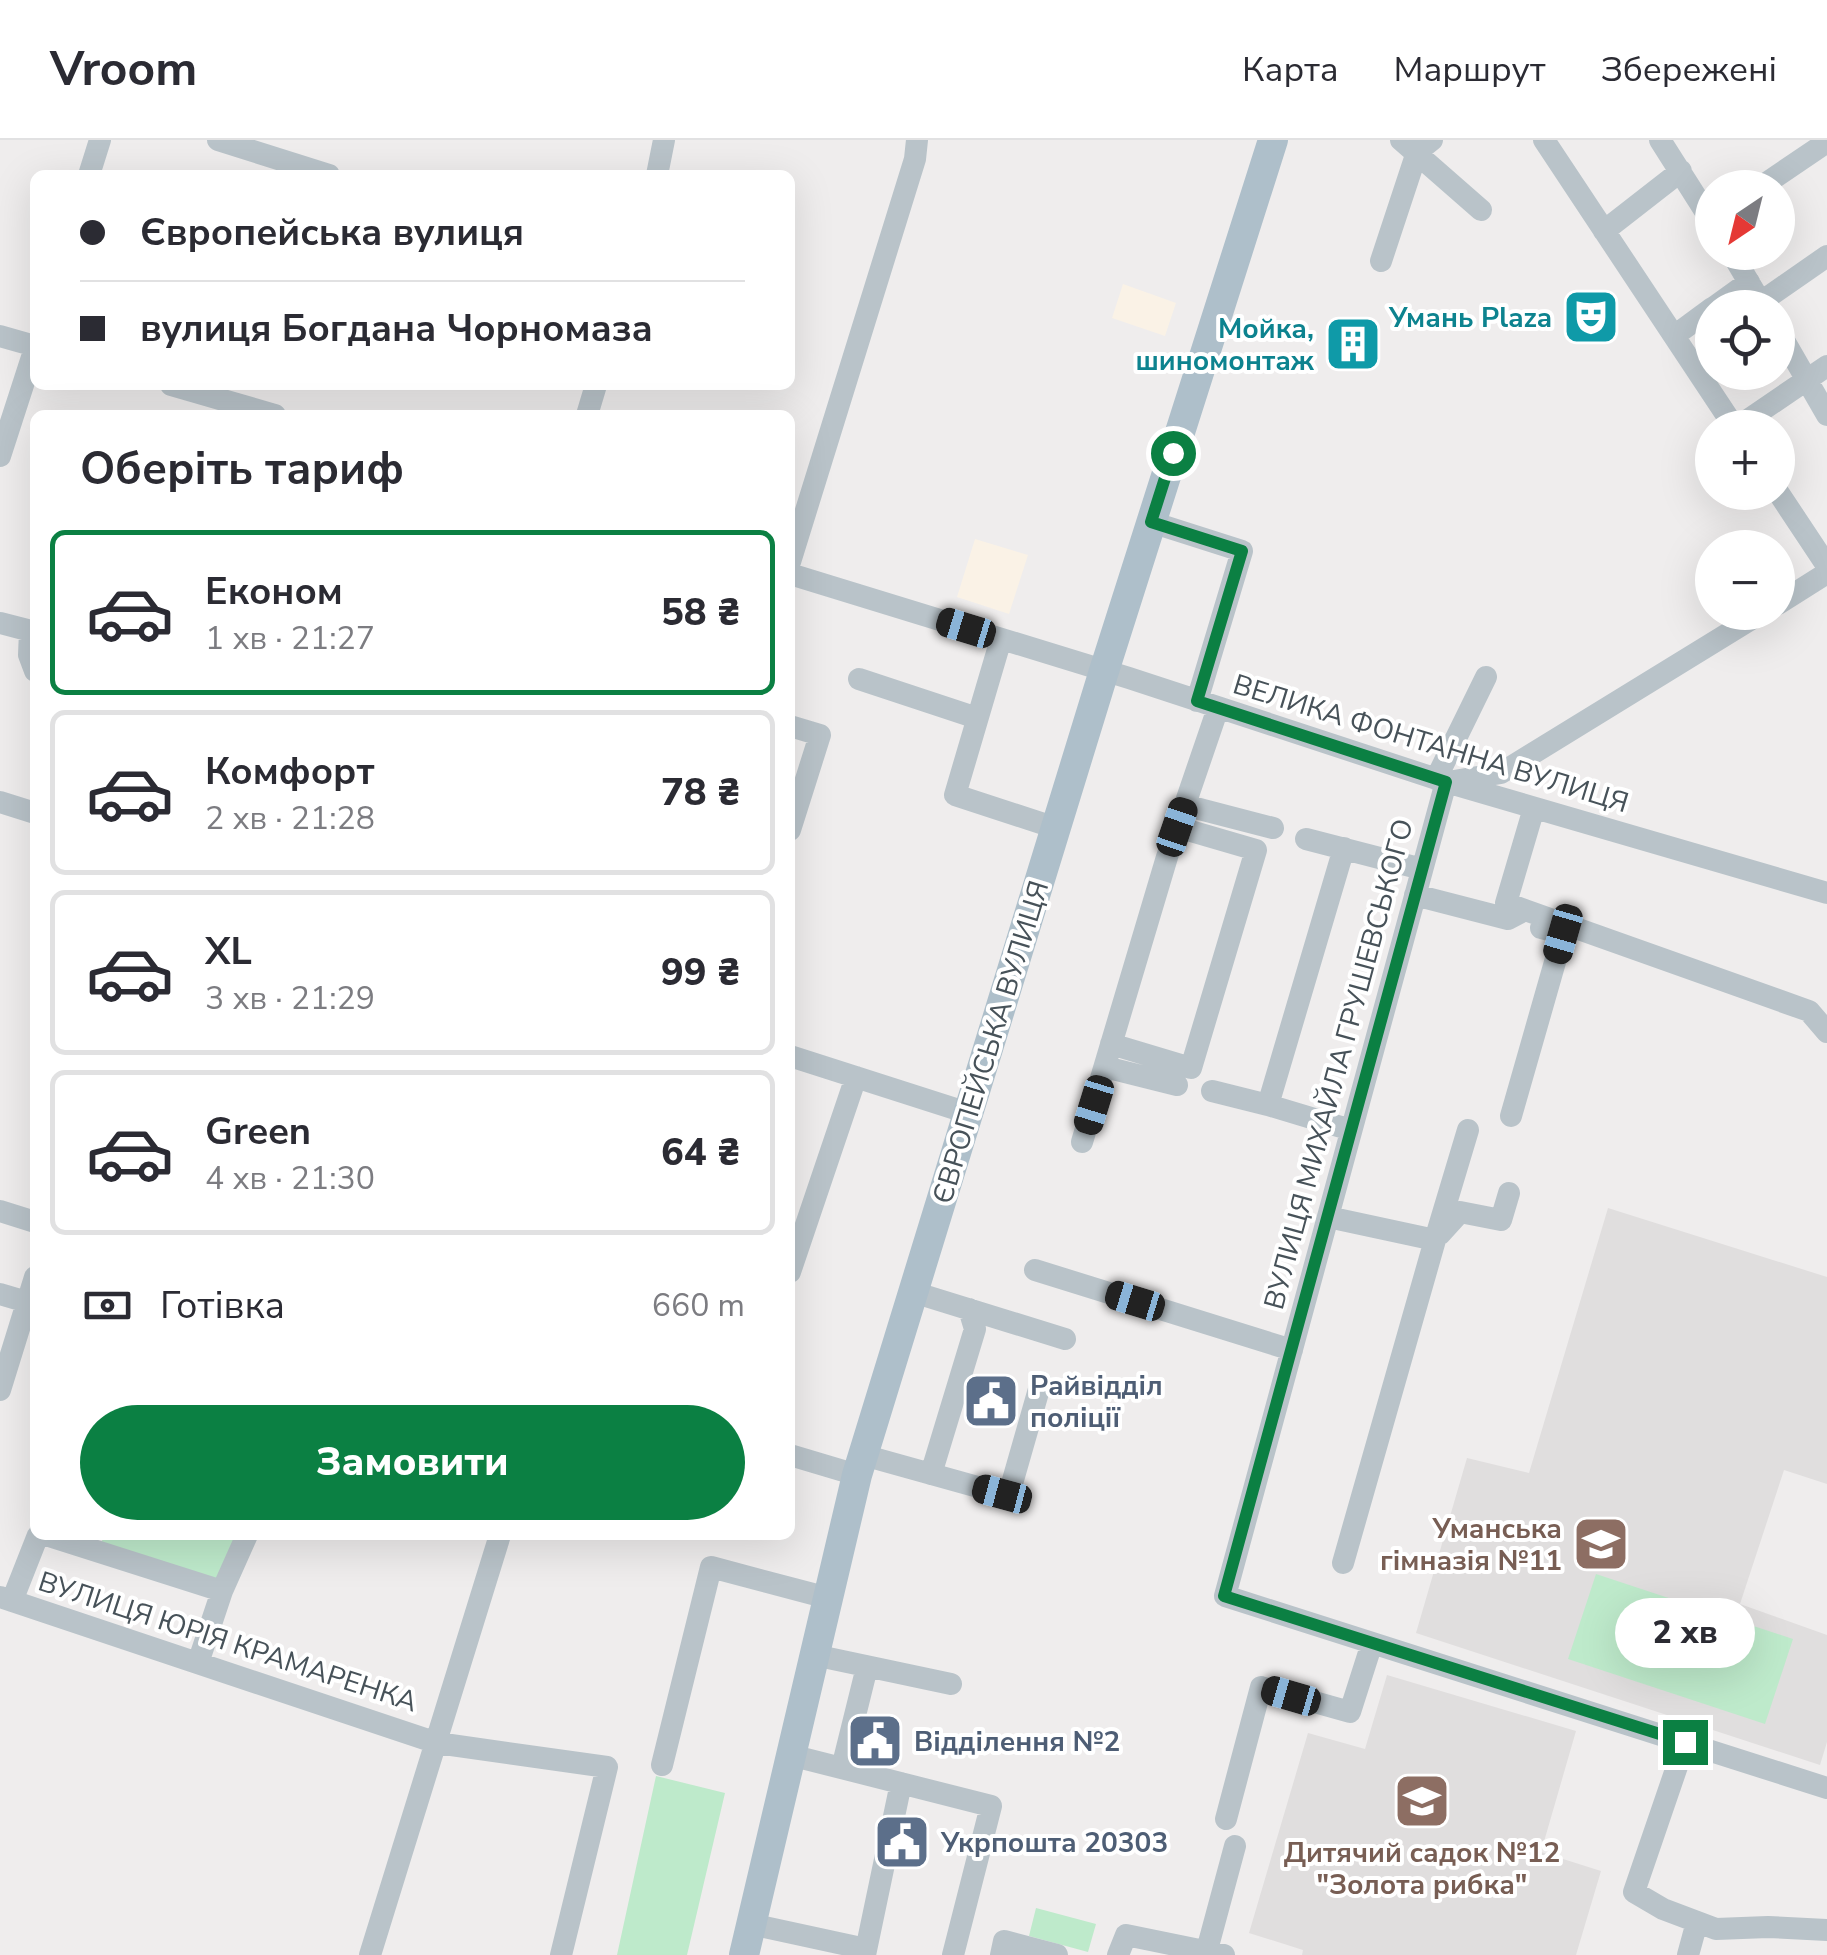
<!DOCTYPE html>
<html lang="uk">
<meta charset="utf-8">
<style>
:root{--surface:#fff;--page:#f7f7f7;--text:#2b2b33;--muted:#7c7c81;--line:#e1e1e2;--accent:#0b8043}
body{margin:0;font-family:"Nunito Sans",sans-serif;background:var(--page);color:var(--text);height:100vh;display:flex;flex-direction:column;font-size:38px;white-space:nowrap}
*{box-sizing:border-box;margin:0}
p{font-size:32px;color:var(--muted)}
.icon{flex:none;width:55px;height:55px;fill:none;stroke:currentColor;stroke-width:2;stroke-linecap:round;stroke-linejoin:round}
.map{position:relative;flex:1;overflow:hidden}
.drawer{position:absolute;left:30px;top:270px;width:765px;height:1130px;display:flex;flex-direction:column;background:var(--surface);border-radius:15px;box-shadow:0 10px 40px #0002}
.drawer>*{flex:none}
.top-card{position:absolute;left:30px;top:30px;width:765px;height:220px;border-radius:15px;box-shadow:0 10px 40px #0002;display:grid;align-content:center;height:220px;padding:0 50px;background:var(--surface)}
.needle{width:65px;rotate:215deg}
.controls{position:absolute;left:1695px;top:30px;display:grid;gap:20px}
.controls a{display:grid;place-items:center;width:100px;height:100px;border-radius:50%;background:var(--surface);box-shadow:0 10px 40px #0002;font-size:50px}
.end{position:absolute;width:45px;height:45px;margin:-22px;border:12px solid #0b8043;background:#fff;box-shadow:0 0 0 5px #fff}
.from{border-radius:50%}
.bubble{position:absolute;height:70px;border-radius:35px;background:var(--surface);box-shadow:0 10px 40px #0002;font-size:32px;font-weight:800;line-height:70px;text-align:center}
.car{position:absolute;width:30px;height:60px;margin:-30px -15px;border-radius:12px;box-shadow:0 0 8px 2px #0007;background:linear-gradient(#222 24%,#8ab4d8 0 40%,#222 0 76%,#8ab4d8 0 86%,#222 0)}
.top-card b{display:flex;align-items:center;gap:35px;height:95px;font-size:38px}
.top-card b+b{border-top:2px solid var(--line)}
.top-card i{width:25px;height:25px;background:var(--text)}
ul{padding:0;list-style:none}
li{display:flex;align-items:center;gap:30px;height:165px;margin:0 20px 15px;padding:0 30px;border:5px solid var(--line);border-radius:15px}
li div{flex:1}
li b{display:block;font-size:38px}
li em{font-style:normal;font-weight:800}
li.on{border-color:var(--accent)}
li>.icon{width:90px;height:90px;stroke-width:1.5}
h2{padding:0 50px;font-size:45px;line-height:120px}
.pay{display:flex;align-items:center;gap:25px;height:110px;padding:0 50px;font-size:38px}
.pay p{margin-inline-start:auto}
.cta{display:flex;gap:20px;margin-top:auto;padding:20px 50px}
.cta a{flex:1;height:115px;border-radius:60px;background:var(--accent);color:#fff;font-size:40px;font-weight:800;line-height:115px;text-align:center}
header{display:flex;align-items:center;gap:60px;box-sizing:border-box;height:140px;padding:0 50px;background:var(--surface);border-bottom:2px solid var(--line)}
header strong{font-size:48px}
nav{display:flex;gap:55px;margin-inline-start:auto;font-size:35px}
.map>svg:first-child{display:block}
</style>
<header>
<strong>Vroom</strong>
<nav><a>Карта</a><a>Маршрут</a><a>Збережені</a></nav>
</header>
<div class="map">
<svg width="1827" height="1815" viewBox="0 0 1827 1815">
<rect width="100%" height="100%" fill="#efeded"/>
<path fill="#faf2e6" d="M 1123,144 L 1176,163 L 1165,196 L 1112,178 Z
M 975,399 L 1028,415 L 1009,474 L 957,457 Z"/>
<path fill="#e0dede" d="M 1608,1068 L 1827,1137 L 1827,1344 L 1784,1330 L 1740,1464 L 1827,1495 L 1827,1602 L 1820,1625 L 1416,1493 L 1467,1318 L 1529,1333 Z
M 1387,1535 L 1576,1591 L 1541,1712 L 1601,1731 L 1576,1815 L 1302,1815 L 1303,1810 L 1249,1793 L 1308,1593 L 1365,1609 Z"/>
<path fill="#beeacb" d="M 104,1395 L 239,1395 L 218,1444 L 101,1404 Z
M 1596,1434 L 1793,1499 L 1765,1584 L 1568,1519 Z
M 656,1636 L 725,1653 L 687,1815 L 617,1815 Z
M 1036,1768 L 1096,1784 L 1088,1812 L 1029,1796 Z"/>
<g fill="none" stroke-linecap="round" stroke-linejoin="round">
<path stroke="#b9c3c9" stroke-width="22" d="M 218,0 L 329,35
M 1401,0 L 1481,70
M 1544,0 L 1735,288
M 1660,0 L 1712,82
M 89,35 L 100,0
M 657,35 L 664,0
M 1759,48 L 1827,2
M 1604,91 L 1681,31
M 1731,112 L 1764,168
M 1381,121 L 1417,12 L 1432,0
M 1761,162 L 1827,116
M 1713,168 L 1749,142
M 1778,190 L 1827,275
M 0,196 L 35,206
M 1674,196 L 1712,168
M 171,245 L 275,275
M 587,275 L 596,245
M 1736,288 L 1827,226
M 0,316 L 35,208
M 1778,352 L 1827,426
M 1151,382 L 1242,411 L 1197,561
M 790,422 L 915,19 L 917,0
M 790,434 L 1129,538 L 1446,642 L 1827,753
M 1778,464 L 1827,433
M 0,483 L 35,492
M 30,491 L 29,515 L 35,531
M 1001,499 L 955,655 L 1056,688
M 859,539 L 977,578
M 790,586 L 820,595 L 790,690
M 1436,639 L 1486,537
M 1454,641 L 1501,633 L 1763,472
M 1446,642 L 1225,1456 L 1827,1648
M 0,662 L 35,673
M 1184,665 L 1273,688
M 1306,699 L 1422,729
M 1344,708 L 1268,965 L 1351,990
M 1415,755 L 1508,779 L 1525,770 L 1809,871 L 1827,892
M 1525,770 L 1506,763 L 1534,668
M 1111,904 L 1191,928 L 1256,710 L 1177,687
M 790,916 L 968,973
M 1105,927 L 1177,945
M 1212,951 L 1268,965
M 1511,976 L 1563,794 L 1541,788
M 1082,1002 L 1167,717 L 1218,568
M 0,1071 L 35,1082
M 1328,1077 L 1435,1100 L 1343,1423
M 1440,1094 L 1460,1072 L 1501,1080 L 1509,1053
M 1435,1100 L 1468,990
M 1035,1130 L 1292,1210
M 790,1132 L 856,937
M 913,1152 L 1065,1199
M 0,1154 L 27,1162
M 0,1250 L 35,1137
M 790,1315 L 857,1335
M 863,1315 L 1003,1354 L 1011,1347 L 1041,1242
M 931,1334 L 975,1189 L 969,1169
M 46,1395 L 222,1451
M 0,1457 L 437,1603 L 607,1627 L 561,1815
M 12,1461 L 38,1395
M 814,1515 L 951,1544
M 198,1523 L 222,1451 L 247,1395
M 1685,1603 L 1634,1752 L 1663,1769 L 1716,1789 L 1768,1787 L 1827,1790
M 790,1615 L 991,1666 L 953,1815
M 662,1625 L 711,1427 L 828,1458
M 842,1628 L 867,1527
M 1226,1679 L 1261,1547 L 1350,1572 L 1372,1503
M 750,1784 L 866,1809
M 1207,1810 L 1235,1706
M 370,1815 L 500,1395
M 865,1815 L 901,1643
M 1001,1815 L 1004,1801 L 1057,1815
M 1118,1815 L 1126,1795 L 1224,1815
M 1688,1815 L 1697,1782"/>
<path stroke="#aebfca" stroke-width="30" d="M 744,1815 L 857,1335 L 1104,531 L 1273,0"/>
</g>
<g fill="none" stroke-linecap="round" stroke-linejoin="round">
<path stroke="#0b8043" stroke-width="12" d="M 1173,313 L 1151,382 L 1242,411 L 1197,561 L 1446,642 L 1224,1456 L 1685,1602"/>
</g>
<defs>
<g id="theatre-square" transform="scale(2.875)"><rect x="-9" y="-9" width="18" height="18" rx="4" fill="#0f9aa8" stroke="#fff"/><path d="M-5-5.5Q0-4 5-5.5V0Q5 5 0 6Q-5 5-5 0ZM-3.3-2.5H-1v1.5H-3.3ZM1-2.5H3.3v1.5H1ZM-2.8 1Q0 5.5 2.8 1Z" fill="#fff"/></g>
<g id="building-square" transform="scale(2.875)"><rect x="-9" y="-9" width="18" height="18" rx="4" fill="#0f9aa8" stroke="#fff"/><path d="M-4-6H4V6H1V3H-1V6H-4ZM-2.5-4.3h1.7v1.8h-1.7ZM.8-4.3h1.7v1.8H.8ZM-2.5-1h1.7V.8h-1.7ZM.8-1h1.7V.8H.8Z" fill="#fff"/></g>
<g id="civic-square" transform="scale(2.875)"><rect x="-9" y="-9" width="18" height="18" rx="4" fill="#5c6f8a" stroke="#fff"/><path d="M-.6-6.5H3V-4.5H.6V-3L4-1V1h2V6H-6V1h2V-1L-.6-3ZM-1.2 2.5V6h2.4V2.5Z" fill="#fff"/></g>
<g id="school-square" transform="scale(2.875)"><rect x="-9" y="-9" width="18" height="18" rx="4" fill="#8d6e63" stroke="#fff"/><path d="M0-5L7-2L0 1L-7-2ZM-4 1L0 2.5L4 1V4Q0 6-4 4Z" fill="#fff"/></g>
</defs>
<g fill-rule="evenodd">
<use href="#theatre-square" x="1591" y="177"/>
<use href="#building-square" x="1353" y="204"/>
<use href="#civic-square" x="991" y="1261"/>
<use href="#school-square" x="1601" y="1404"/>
<use href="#civic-square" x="875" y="1601"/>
<use href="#school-square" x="1422" y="1661"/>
<use href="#civic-square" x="902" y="1702"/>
</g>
<g text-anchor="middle" stroke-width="8" stroke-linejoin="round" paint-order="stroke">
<g font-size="28" font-weight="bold" fill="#0d838f" stroke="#fff" text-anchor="end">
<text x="1552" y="187">Умань Plaza</text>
<text x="1314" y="198">Мойка,<tspan x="1314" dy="32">шиномонтаж</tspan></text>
</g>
<g font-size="28" fill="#475259" stroke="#fff">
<text transform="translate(1431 603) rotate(17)" y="10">ВЕЛИКА ФОНТАННА ВУЛИЦЯ</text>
<text transform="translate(990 902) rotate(-73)" y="10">ЄВРОПЕЙСЬКА ВУЛИЦЯ</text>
<text transform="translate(1338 924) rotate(-75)" y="10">ВУЛИЦЯ МИХАЙЛА ГРУШЕВСЬКОГО</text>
<text transform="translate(228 1501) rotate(18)" y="10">ВУЛИЦЯ ЮРІЯ КРАМАРЕНКА</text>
</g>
<g font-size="28" font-weight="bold" fill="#4e5e75" stroke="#fff" text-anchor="start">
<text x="1030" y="1255">Райвідділ<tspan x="1030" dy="32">поліції</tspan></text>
<text x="914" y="1611">Відділення №2</text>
<text x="941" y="1712">Укрпошта 20303</text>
</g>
<g font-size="28" font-weight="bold" fill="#785e54" stroke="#fff" text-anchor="end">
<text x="1562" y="1398">Уманська<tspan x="1562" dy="32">гімназія №11</tspan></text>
<text x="1422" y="1722" text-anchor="middle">Дитячий садок №12<tspan x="1422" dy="32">"Золота рибка"</tspan></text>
</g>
</g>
</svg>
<div class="controls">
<a><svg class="needle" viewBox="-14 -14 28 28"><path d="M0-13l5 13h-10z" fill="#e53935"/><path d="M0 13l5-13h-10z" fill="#7c7c81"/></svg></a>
<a><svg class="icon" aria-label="locate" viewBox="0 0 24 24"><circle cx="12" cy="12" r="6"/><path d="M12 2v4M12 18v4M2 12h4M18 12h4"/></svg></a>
<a>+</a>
<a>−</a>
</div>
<i class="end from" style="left:1173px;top:313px"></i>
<i class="end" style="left:1685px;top:1602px"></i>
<div class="bubble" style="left:1615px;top:1458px;width:140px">2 хв</div>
<i class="car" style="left:966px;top:488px;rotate:287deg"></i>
<i class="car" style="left:1177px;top:687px;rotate:19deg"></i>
<i class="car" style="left:1563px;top:794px;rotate:196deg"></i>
<i class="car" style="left:1094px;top:965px;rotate:197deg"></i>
<i class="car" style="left:1135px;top:1161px;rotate:287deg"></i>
<i class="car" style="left:1002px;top:1354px;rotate:285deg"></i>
<i class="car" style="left:1291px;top:1556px;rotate:286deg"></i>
<div class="top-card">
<b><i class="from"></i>Європейська вулиця</b>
<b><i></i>вулиця Богдана Чорномаза</b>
</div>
<section class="drawer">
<h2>Оберіть тариф</h2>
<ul>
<li class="on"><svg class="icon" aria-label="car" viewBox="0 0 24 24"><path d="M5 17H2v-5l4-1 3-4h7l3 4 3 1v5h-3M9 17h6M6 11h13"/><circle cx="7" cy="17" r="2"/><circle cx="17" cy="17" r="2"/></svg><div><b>Економ</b><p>1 хв · 21:27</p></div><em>58 ₴</em></li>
<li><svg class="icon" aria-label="car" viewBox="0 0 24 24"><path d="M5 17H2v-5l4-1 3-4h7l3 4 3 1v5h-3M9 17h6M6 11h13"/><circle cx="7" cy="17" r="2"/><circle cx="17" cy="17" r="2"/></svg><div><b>Комфорт</b><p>2 хв · 21:28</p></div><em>78 ₴</em></li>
<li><svg class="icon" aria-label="car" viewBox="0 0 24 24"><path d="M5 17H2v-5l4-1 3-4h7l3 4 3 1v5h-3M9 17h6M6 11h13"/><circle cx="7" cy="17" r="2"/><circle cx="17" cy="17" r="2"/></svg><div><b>XL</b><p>3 хв · 21:29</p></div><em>99 ₴</em></li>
<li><svg class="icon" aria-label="car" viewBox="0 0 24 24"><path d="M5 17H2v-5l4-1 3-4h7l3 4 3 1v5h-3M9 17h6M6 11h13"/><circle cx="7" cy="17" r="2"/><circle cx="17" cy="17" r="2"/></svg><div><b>Green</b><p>4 хв · 21:30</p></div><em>64 ₴</em></li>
</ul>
<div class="pay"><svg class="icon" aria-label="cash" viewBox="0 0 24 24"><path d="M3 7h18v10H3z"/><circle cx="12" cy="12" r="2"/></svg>Готівка<p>660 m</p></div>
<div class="cta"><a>Замовити</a></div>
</section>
</div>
